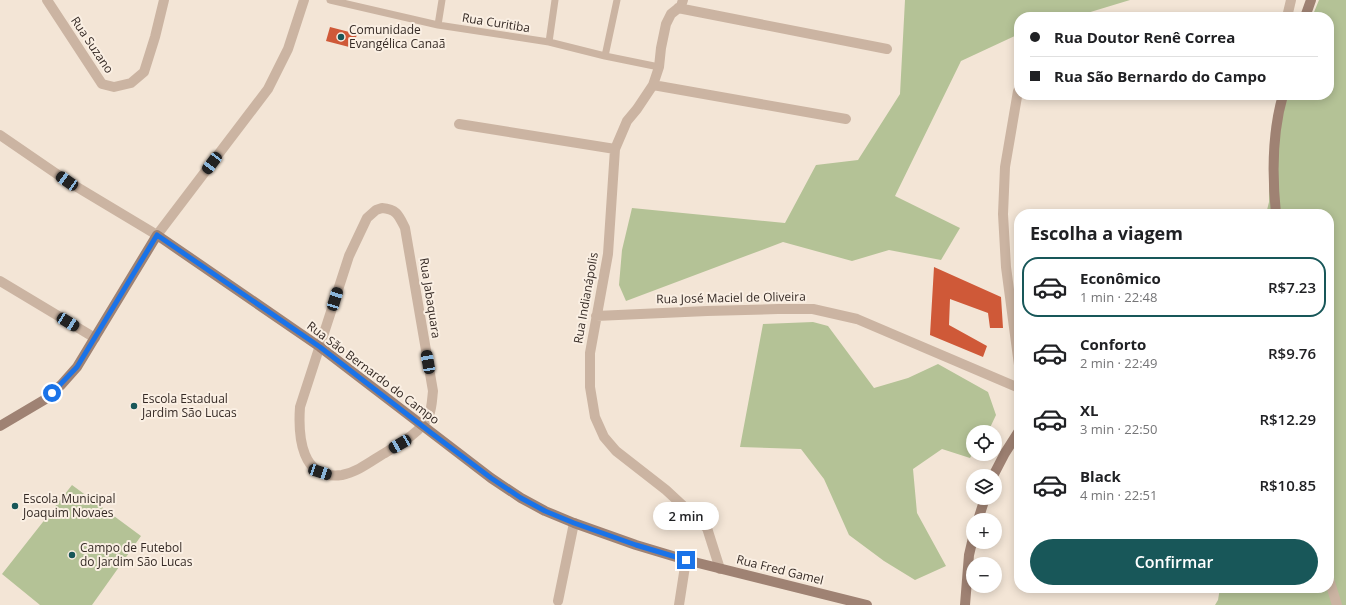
<!DOCTYPE html>
<html lang="pt">
<meta charset="utf-8">
<style>
:root{--surface:#fff;--page:#f2f2f2;--text:#202124;--muted:#757577;--line:#e0e0e0;--accent:#185759}
body{margin:0;font-family:"Open Sans",sans-serif;background:var(--page);color:var(--text);height:100vh;display:flex;flex-direction:column;font-size:15px;white-space:nowrap}
*{box-sizing:border-box;margin:0}
p{font-size:13px;color:var(--muted)}
.icon{flex:none;width:22px;height:22px;fill:none;stroke:currentColor;stroke-width:2;stroke-linecap:round;stroke-linejoin:round}
.map{position:relative;flex:1;overflow:hidden}
.sheet{position:absolute;left:1014px;top:209px;width:320px;height:384px;display:flex;flex-direction:column;background:var(--surface);border-radius:16px;box-shadow:0 2px 10px #0003}
.sheet>*{flex:none}
.top-card{position:absolute;left:1014px;top:12px;width:320px;height:88px;border-radius:16px;box-shadow:0 2px 10px #0003;display:grid;align-content:center;height:88px;padding:0 16px;background:var(--surface)}
.buttons{position:absolute;left:966px;top:425px;display:grid;gap:8px}
.buttons a{display:grid;place-items:center;width:36px;height:36px;border-radius:50%;background:var(--surface);box-shadow:0 2px 10px #0003;font-size:20px}
.end{position:absolute;width:18px;height:18px;margin:-9px;border:5px solid #1a73e8;background:#fff;box-shadow:0 0 0 2px #fff}
.from{border-radius:50%}
.bubble{position:absolute;height:28px;border-radius:14px;background:var(--surface);box-shadow:0 2px 10px #0003;font-size:13px;font-weight:600;line-height:28px;text-align:center}
.car{position:absolute;width:12px;height:24px;margin:-12px -6px;border-radius:5px;box-shadow:0 0 3px 1px #0007;background:linear-gradient(#222 24%,#8ab4d8 0 40%,#222 0 76%,#8ab4d8 0 86%,#222 0)}
.top-card b{display:flex;align-items:center;gap:14px;height:38px;font-size:15px}
.top-card b+b{border-top:1px solid var(--line)}
.top-card i{width:10px;height:10px;background:var(--text)}
ul{padding:0;list-style:none}
li{display:flex;align-items:center;gap:12px;height:60px;margin:0 8px 6px;padding:0 8px;border:2px solid transparent;border-radius:16px}
li div{flex:1}
li b{display:block;font-size:15px}
li em{font-style:normal;font-weight:600}
li.current{border-color:var(--accent)}
li>.icon{width:36px;height:36px;stroke-width:1.5}
h2{padding:0 16px;font-size:18px;line-height:48px}
.cta{display:flex;gap:8px;margin-top:auto;padding:8px 16px}
.cta a{flex:1;height:46px;border-radius:24px;background:var(--accent);color:#fff;font-size:16px;font-weight:600;line-height:46px;text-align:center}
.map>svg:first-child{display:block}
</style>
<div class="map">
<svg width="1346" height="605" viewBox="0 0 1346 605">
<rect width="100%" height="100%" fill="#f3e5d6"/>
<path fill="#b4c296" d="M 905,0 L 1130,0 L 1074,17 L 1019,17 L 1019,34 L 961,61 L 895,196 L 960,228 L 941,260 L 889,250 L 852,261 L 783,242 L 626,301 L 619,285 L 622,250 L 632,208 L 785,223 L 816,165 L 858,160 L 900,94 Z
M 1319,0 L 1346,0 L 1346,605 L 1215,605 L 1218,600 L 1220,588 L 1329,588 L 1329,214 L 1266,214 L 1269,202 L 1269,156 L 1287,95 L 1329,95 L 1329,17 L 1312,17 Z
M 813,322 L 828,326 L 874,388 L 908,378 L 938,364 L 988,392 L 996,415 L 988,432 L 973,432 L 973,453 L 970,458 L 942,449 L 913,469 L 917,513 L 946,566 L 915,580 L 884,561 L 849,535 L 824,479 L 801,449 L 740,447 L 763,324 Z
M 72,485 L 141,536 L 92,605 L 40,605 L 2,574 Z"/>
<path fill="#cf5938" d="M 330,27 L 357,34 L 353,48 L 326,41 Z
M 934,267 L 1001,297 L 1003,328 L 990,328 L 988,313 L 950,299 L 949,325 L 987,346 L 983,357 L 930,335 Z"/>
<g fill="none" stroke-linecap="round" stroke-linejoin="round">
<path stroke="#cbb4a2" stroke-width="7" d="M 330,0 L 438,25 L 549,42 L 605,56 L 659,67
M 438,25 L 442,0
M 549,42 L 555,0
M 605,56 L 617,0"/>
<path stroke="#cbb4a2" stroke-width="10" d="M 47,0 L 102,84 L 114,87 L 131,83 L 144,72 L 155,37 L 164,0
M 683,0 L 681,6 L 671,14 L 666,24 L 661,48 L 659,67 L 653,85 L 637,109 L 627,121 L 615,149 L 608,254 L 590,353 L 590,387 L 595,417 L 604,437 L 616,451 L 666,490 L 707,528 L 720,569
M 678,8 L 887,49
M 1287,17 L 1291,0
M 653,85 L 846,119
M 1018,91 L 1005,167 L 1003,214 L 1006,267 L 1019,365
M 459,124 L 615,149
M 0,135 L 67,181 L 157,235 L 268,89 L 288,49 L 304,0
M 382,208 C 397,209 399,216 405,228 L 433,391 C 432,399 432,408 429,415 C 422,432 398,445 383,454 C 370,462 357,472 342,475 C 301,481 298,436 300,407 L 349,256 L 367,218 L 376,210 Z
M 0,281 L 95,338
M 596,316 L 707,311 L 778,309 L 813,309 L 857,319 L 1019,388
M 1329,579 L 1337,605
M 558,601 L 574,523
M 679,605 L 686,560"/>
<path stroke="#9f8273" stroke-width="10" d="M 1305,17 L 1311,0
M 1276,214 C 1272,175 1272,133 1283,95
M 0,426 L 44,400 L 61,385 L 77,367 L 157,235 L 320,347 L 491,478 L 521,498 L 545,511 L 574,523 L 636,545 L 686,560 L 867,605
M 993,476 L 1005,453 L 1019,431
M 978,520 L 985,498
M 965,605 L 969,555 L 973,538"/>
</g>
<g fill="none" stroke-linecap="round" stroke-linejoin="round">
<path stroke="#1a73e8" stroke-width="5" d="M 52,393 L 77,367 L 157,235 L 320,347 L 430,432 L 491,478 L 521,498 L 545,511 L 574,523 L 636,545 L 686,560"/>
</g>
<g fill="#185759" stroke="#faefe3" stroke-width="1.5">
<circle cx="341" cy="37" r="4"/>
<circle cx="134" cy="406" r="4"/>
<circle cx="15" cy="506" r="4"/>
<circle cx="72" cy="555" r="4"/>
</g>
<g text-anchor="middle" stroke-width="4" stroke-linejoin="round" paint-order="stroke">
<g font-size="12" fill="#352a25" stroke="#faefe3">
<text transform="translate(496 23) rotate(9)" y="4">Rua Curitiba</text>
<text transform="translate(92 45) rotate(56)" y="4">Rua Suzano</text>
<text transform="translate(430 298) rotate(81)" y="4">Rua Jabaquara</text>
<text transform="translate(586 298) rotate(-80)" y="4">Rua Indianápolis</text>
<text transform="translate(731 298) rotate(-1)" y="4">Rua José Maciel de Oliveira</text>
<text transform="translate(373 373) rotate(37)" y="4">Rua São Bernardo do Campo</text>
<text transform="translate(780 570) rotate(14)" y="4">Rua Fred Gamel</text>
</g>
<g font-size="12" fill="#352a25" stroke="#faefe3" text-anchor="start">
<text x="349" y="34">Comunidade<tspan x="349" dy="14">Evangélica Canaã</tspan></text>
<text x="142" y="403">Escola Estadual<tspan x="142" dy="14">Jardim São Lucas</tspan></text>
<text x="23" y="503">Escola Municipal<tspan x="23" dy="14">Joaquim Novaes</tspan></text>
<text x="80" y="552">Campo de Futebol<tspan x="80" dy="14">do Jardim São Lucas</tspan></text>
</g>
</g>
</svg>
<div class="buttons">
<a><svg class="icon" aria-label="locate" viewBox="0 0 24 24"><circle cx="12" cy="12" r="6"/><path d="M12 2v4M12 18v4M2 12h4M18 12h4"/></svg></a>
<a><svg class="icon" aria-label="layers" viewBox="0 0 24 24"><path d="M12 4l9 5-9 5-9-5zM3 14l9 5 9-5"/></svg></a>
<a>+</a>
<a>−</a>
</div>
<i class="end from" style="left:52px;top:393px"></i>
<i class="end" style="left:686px;top:560px"></i>
<div class="bubble" style="left:653px;top:502px;width:66px">2 min</div>
<i class="car" style="left:212px;top:163px;rotate:217deg"></i>
<i class="car" style="left:67px;top:181px;rotate:305deg"></i>
<i class="car" style="left:335px;top:299px;rotate:17deg"></i>
<i class="car" style="left:68px;top:322px;rotate:121deg"></i>
<i class="car" style="left:428px;top:362px;rotate:350deg"></i>
<i class="car" style="left:400px;top:444px;rotate:240deg"></i>
<i class="car" style="left:320px;top:472px;rotate:108deg"></i>
<div class="top-card">
<b><i class="from"></i>Rua Doutor Renê Correa</b>
<b><i></i>Rua São Bernardo do Campo</b>
</div>
<section class="sheet">
<h2>Escolha a viagem</h2>
<ul>
<li class="current"><svg class="icon" aria-label="car" viewBox="0 0 24 24"><path d="M5 17H2v-5l4-1 3-4h7l3 4 3 1v5h-3M9 17h6M6 11h13"/><circle cx="7" cy="17" r="2"/><circle cx="17" cy="17" r="2"/></svg><div><b>Econômico</b><p>1 min · 22:48</p></div><em>R$7.23</em></li>
<li><svg class="icon" aria-label="car" viewBox="0 0 24 24"><path d="M5 17H2v-5l4-1 3-4h7l3 4 3 1v5h-3M9 17h6M6 11h13"/><circle cx="7" cy="17" r="2"/><circle cx="17" cy="17" r="2"/></svg><div><b>Conforto</b><p>2 min · 22:49</p></div><em>R$9.76</em></li>
<li><svg class="icon" aria-label="car" viewBox="0 0 24 24"><path d="M5 17H2v-5l4-1 3-4h7l3 4 3 1v5h-3M9 17h6M6 11h13"/><circle cx="7" cy="17" r="2"/><circle cx="17" cy="17" r="2"/></svg><div><b>XL</b><p>3 min · 22:50</p></div><em>R$12.29</em></li>
<li><svg class="icon" aria-label="car" viewBox="0 0 24 24"><path d="M5 17H2v-5l4-1 3-4h7l3 4 3 1v5h-3M9 17h6M6 11h13"/><circle cx="7" cy="17" r="2"/><circle cx="17" cy="17" r="2"/></svg><div><b>Black</b><p>4 min · 22:51</p></div><em>R$10.85</em></li>
</ul>
<div class="cta"><a>Confirmar</a></div>
</section>
</div>
